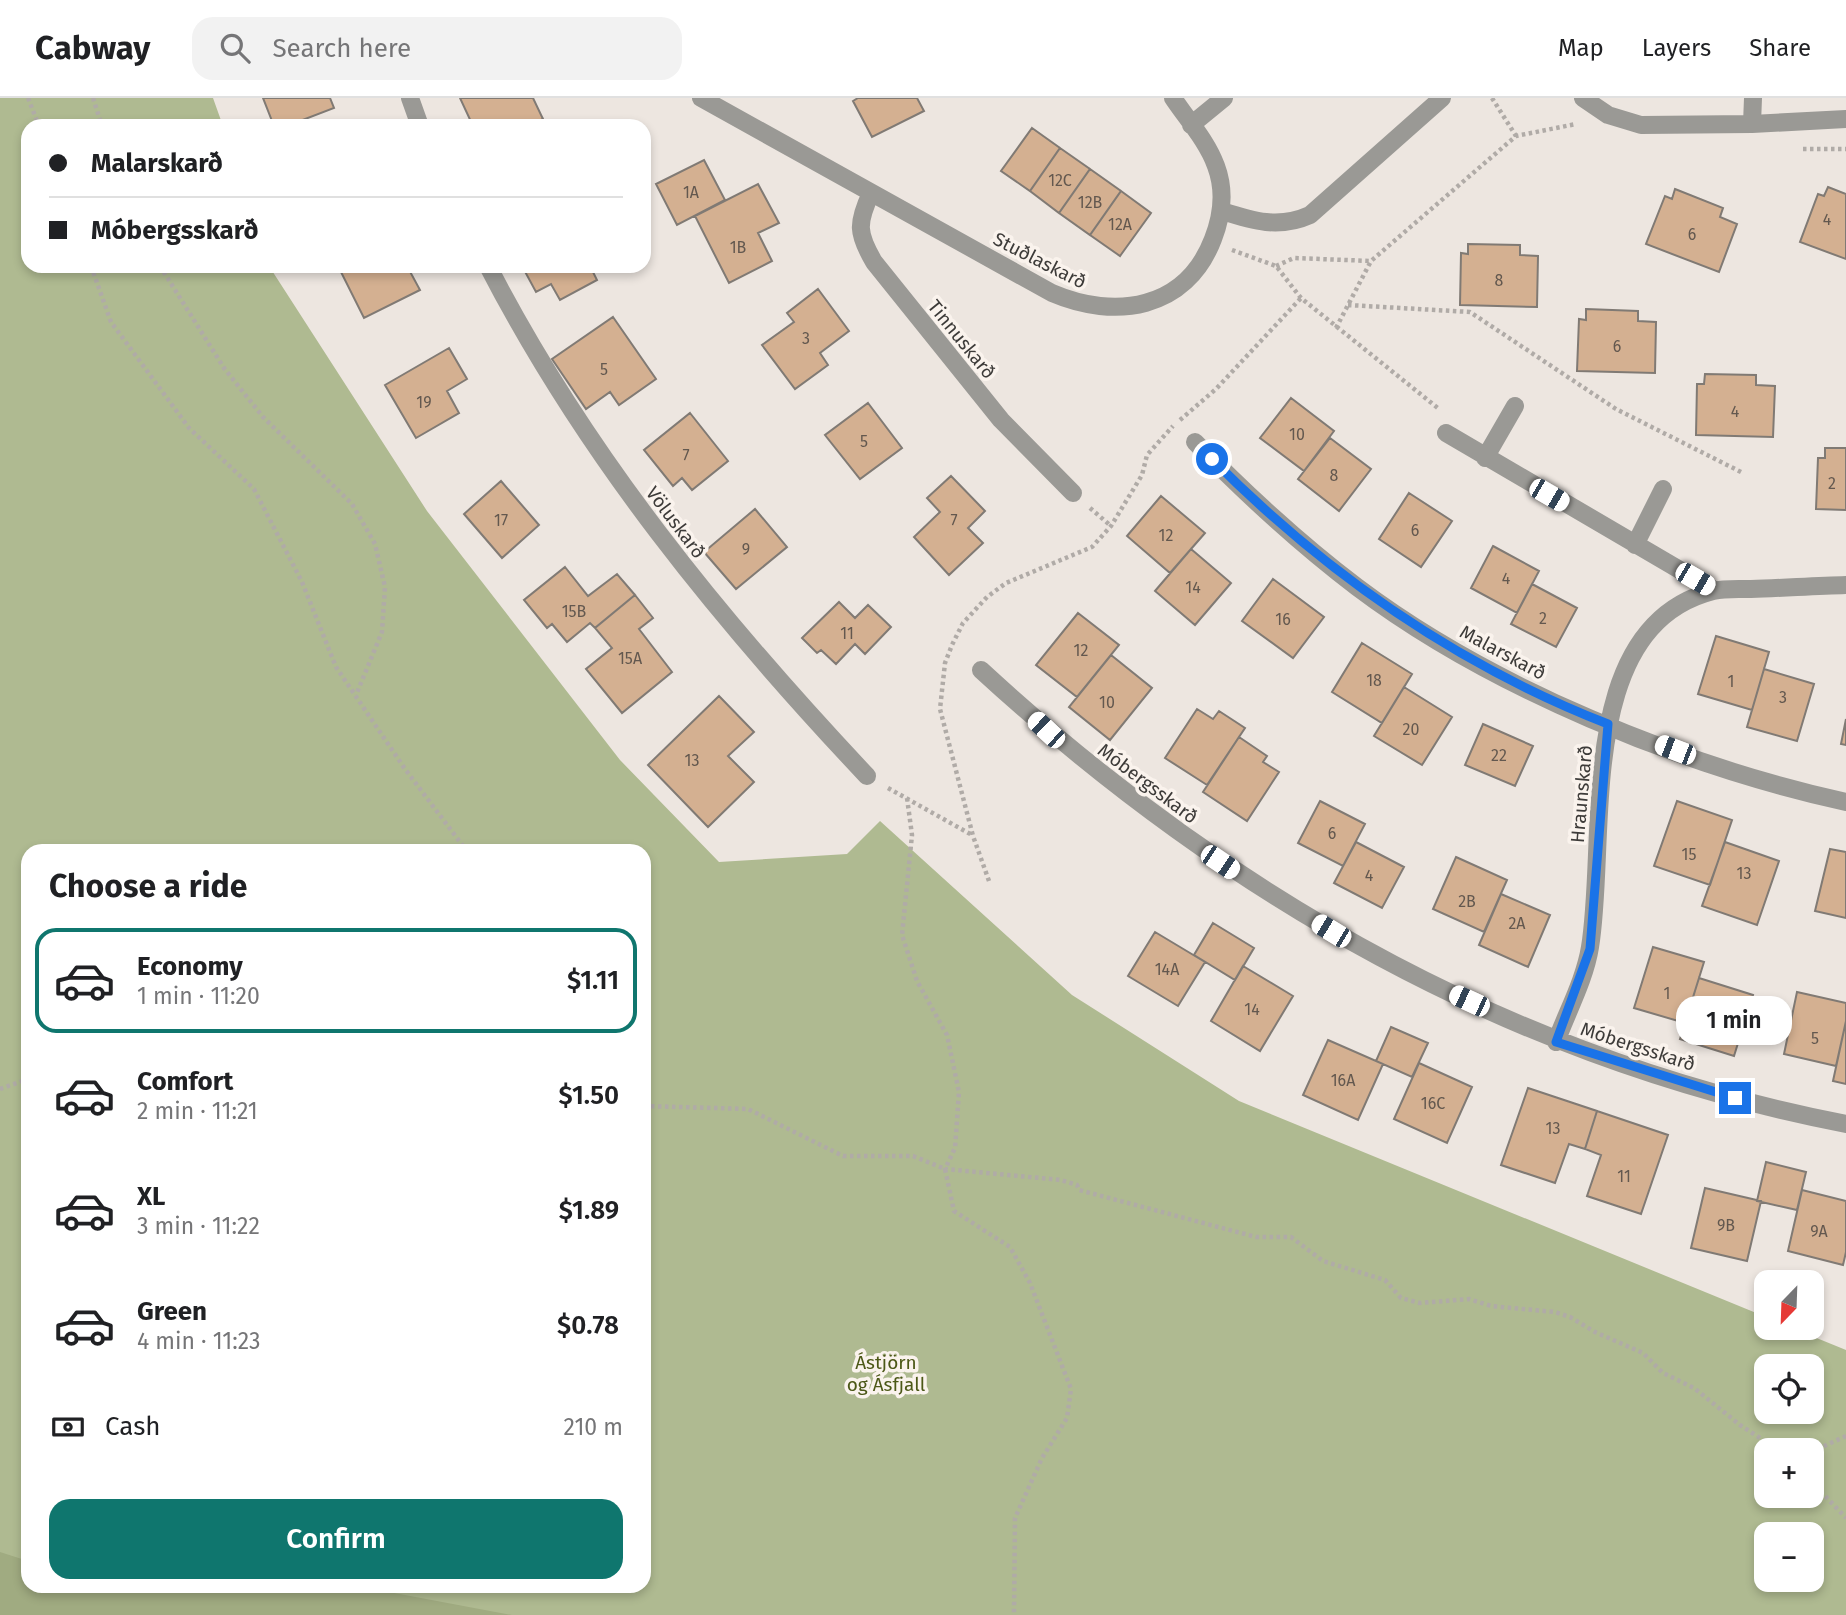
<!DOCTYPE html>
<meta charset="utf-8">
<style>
:root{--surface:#fff;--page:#f2f2f2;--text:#202124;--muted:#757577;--line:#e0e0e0;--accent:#0f766e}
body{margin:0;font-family:"Fira Sans",sans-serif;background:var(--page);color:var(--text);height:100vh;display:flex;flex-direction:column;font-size:26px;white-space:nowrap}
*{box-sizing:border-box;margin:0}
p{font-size:23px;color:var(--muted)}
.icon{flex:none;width:38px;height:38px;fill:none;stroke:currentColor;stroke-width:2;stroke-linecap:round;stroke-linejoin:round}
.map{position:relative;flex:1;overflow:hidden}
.side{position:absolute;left:21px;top:746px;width:630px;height:749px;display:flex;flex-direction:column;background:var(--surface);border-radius:21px;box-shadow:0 4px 10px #0003}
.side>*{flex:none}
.hud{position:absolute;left:21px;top:21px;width:630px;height:154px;border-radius:21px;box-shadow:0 4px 10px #0003;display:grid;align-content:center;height:154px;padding:0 28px;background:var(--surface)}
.needle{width:46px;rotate:203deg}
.controls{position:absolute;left:1754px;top:1172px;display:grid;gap:14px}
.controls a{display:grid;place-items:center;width:70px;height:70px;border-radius:14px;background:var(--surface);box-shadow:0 4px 10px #0003;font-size:35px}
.end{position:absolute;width:32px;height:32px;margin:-16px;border:9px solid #1a73e8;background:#fff;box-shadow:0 0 0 4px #fff}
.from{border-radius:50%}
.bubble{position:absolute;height:49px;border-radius:21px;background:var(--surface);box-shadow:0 4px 10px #0003;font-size:23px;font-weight:600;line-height:49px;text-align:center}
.car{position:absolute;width:21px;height:42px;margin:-21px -10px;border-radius:9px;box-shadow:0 0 5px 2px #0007;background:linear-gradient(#fff 24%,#345 0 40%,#fff 0 76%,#345 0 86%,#fff 0)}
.hud b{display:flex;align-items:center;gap:24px;height:66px;font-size:26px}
.hud b+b{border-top:2px solid var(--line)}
.hud i{width:18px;height:18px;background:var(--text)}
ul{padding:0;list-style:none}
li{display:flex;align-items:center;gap:21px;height:105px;margin:0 14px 10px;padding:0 14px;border:4px solid transparent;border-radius:21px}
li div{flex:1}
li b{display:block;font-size:26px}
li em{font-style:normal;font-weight:600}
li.active{border-color:var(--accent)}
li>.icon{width:63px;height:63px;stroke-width:1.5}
h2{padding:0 28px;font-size:32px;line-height:84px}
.pay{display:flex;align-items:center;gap:18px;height:77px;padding:0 28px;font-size:26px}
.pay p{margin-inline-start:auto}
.button{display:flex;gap:14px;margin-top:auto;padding:14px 28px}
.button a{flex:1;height:80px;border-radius:21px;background:var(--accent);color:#fff;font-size:28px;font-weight:600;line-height:80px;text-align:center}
header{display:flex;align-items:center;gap:42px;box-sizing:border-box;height:98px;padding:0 35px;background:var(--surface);border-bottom:2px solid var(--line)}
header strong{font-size:33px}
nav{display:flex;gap:38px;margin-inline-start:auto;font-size:24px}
.search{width:490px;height:63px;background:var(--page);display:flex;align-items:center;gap:18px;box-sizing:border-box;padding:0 24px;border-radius:21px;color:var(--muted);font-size:26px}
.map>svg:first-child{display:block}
</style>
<header>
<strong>Cabway</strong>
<div class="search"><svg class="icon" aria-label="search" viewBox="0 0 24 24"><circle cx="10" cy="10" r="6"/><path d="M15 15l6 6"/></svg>Search here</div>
<nav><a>Map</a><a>Layers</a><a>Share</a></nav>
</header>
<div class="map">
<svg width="1846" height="1517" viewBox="0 0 1846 1517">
<rect width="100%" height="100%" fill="#ede6e0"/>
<path fill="#afba91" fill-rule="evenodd" d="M 0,0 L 213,0 L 223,28 L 28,28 L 28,168 L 269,168 L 427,413 L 620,662 L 719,764 L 847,756 L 880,723 L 1072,897 L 1239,1003 L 1766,1219 L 1766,1230 L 1792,1230 L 1846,1252 L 1846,1517 L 0,1517 ZM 28,752 L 644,752 L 644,1488 L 28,1488 ZM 1766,1269 L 1811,1269 L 1811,1314 L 1766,1314 ZM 1766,1353 L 1811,1353 L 1811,1398 L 1766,1398 ZM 1766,1437 L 1811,1437 L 1811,1482 L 1766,1482 Z"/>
<path fill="#a0ab81" d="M 0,1454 L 28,1463 L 28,1488 L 102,1488 L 113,1491 L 357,1488 L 512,1517 L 0,1517 Z"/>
<path fill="#d4b091" stroke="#807a74" stroke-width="2" d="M 263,0 L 330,0 L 334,10 L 287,28 L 274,28 Z
M 460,0 L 533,0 L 543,21 L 528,28 L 473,28 Z
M 858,0 L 917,0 L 924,13 L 872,39 L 853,3 Z
M 543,21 L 546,28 L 528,28 Z
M 1032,30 L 1060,50 L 1030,93 L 1001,73 Z
M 1060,50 L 1090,71 L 1059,115 L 1030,93 Z
M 704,62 L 725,102 L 677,127 L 656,86 Z
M 1090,71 L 1121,93 L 1090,137 L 1059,115 Z
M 758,86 L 779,125 L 758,135 L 772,163 L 729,185 L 695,118 Z
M 1828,89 L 1846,96 L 1846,161 L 1800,144 L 1818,96 L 1824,98 Z
M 1675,91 L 1723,110 L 1720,119 L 1737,126 L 1719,174 L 1646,146 L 1665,98 L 1672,101 Z
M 1121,93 L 1151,115 L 1120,158 L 1090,137 Z
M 1468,146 L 1520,147 L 1520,157 L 1538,158 L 1537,209 L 1460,207 L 1461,155 L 1468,156 Z
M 338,168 L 407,168 L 420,192 L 364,220 Z
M 522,168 L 590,168 L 597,182 L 560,202 L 551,186 L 536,194 Z
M 818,191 L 849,233 L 820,255 L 828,267 L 795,291 L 762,247 L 794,224 L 787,215 Z
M 1586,211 L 1638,213 L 1638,223 L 1656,224 L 1655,275 L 1577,273 L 1579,221 L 1586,222 Z
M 613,219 L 656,281 L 619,307 L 610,294 L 586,311 L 552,261 Z
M 449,250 L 467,281 L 447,293 L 459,315 L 416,340 L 385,287 Z
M 1705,276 L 1756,277 L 1756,287 L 1775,288 L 1773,339 L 1696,337 L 1697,286 L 1704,286 Z
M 1291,300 L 1334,333 L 1304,373 L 1260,340 Z
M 868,305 L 902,350 L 860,381 L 825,337 Z
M 690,315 L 728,363 L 692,392 L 682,380 L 673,388 L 644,352 Z
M 1330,340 L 1371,371 L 1339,413 L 1298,381 Z
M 1825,350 L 1846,350 L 1846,412 L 1816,411 L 1818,360 L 1825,360 Z
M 951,378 L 985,413 L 968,430 L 983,445 L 949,477 L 914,439 L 940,414 L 927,400 Z
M 501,383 L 539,427 L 502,460 L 464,416 Z
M 1409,395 L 1452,423 L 1421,469 L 1379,441 Z
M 1161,398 L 1205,435 L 1170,475 L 1127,438 Z
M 755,411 L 787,449 L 736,491 L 704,454 Z
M 1493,448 L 1539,473 L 1517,515 L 1471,490 Z
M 1191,451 L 1231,485 L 1195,527 L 1155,493 Z
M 565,469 L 588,498 L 617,476 L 635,497 L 595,530 L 590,525 L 567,544 L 552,526 L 547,530 L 524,502 Z
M 1273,481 L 1324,519 L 1293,560 L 1242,523 Z
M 1532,486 L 1577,510 L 1556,549 L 1511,526 Z
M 635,497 L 653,520 L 639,531 L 672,574 L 622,615 L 586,571 L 612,550 L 595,530 Z
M 839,504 L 855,520 L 868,507 L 891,529 L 865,556 L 855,546 L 836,566 L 821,552 L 817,555 L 802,540 Z
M 1078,515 L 1119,547 L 1077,599 L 1036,567 Z
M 1716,538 L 1769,554 L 1752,612 L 1698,596 Z
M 1362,545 L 1412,576 L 1382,625 L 1332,594 Z
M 1111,557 L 1152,590 L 1110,642 L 1069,609 Z
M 1764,571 L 1814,586 L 1797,643 L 1747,629 Z
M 1404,589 L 1452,619 L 1422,667 L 1374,638 Z
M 719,598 L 754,634 L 728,658 L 754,684 L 708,729 L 648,667 Z
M 1197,611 L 1213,621 L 1219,613 L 1245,630 L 1207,687 L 1165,660 Z
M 1846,621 L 1846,647 L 1841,646 Z
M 1483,626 L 1533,648 L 1515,688 L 1465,667 Z
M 1239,639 L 1267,658 L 1263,664 L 1279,674 L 1247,723 L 1203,694 Z
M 1320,703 L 1365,726 L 1343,768 L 1298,745 Z
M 1677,703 L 1732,722 L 1710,787 L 1654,768 Z
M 1356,744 L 1404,769 L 1382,810 L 1334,785 Z
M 1725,744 L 1779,763 L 1757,827 L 1702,808 Z
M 1830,751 L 1846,754 L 1846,820 L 1815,813 Z
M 1456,759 L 1507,782 L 1484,834 L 1433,811 Z
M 1501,796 L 1550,817 L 1528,869 L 1479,847 Z
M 1213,825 L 1254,850 L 1235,882 L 1194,857 Z
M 1155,834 L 1205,864 L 1178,908 L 1128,878 Z
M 1653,849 L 1704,864 L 1685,925 L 1634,910 Z
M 1243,868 L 1293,898 L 1260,953 L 1211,923 Z
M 1699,880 L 1753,897 L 1734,958 L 1680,941 Z
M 1797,894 L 1846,905 L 1846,923 L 1836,968 L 1784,956 Z
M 1846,923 L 1846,986 L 1833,983 Z
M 1391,929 L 1428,945 L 1412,979 L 1376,963 Z
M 1328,942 L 1383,966 L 1358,1022 L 1303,997 Z
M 1419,965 L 1472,989 L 1447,1045 L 1394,1021 Z
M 1528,990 L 1597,1013 L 1585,1051 L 1569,1046 L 1555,1085 L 1501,1067 Z
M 1597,1013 L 1668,1037 L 1641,1116 L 1587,1098 L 1601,1057 L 1585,1051 Z
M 1766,1064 L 1806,1074 L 1797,1112 L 1757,1103 Z
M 1705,1090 L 1761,1103 L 1747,1163 L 1691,1150 Z
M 1802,1092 L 1846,1103 L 1846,1154 L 1843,1167 L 1788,1153 Z"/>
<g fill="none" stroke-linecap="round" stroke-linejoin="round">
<path stroke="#b0aba7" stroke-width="4.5" stroke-dasharray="3.5 3.5" stroke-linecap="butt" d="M 28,0 L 39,28
M 93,0 L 102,28
M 1492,0 L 1516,38
M 1803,51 L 1846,51
M 1232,152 L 1276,168 L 1301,200 L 1439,311
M 91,168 L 111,224 L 189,330 L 254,391 L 302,484 L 336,569 L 405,671 L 466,752
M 160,168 L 224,270 L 263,319 L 352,406 L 375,446 L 385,489 L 382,534 L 356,597
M 1276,168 L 1294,160 L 1371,163
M 1348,207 L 1470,214 L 1616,311 L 1741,374
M 1336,230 L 1371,163 L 1516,38 L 1576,26
M 1180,322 L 1216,291 L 1301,200
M 1090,410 L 1111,428
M 888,690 L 972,737
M 907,700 L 912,737 L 902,837 L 917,883 L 947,937 L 959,994 L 955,1050 L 945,1071 L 1061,1082 L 1077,1087 L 1079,1092 L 1256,1139 L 1291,1139 L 1323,1163 L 1385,1182 L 1401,1200 L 1420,1205 L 1469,1201 L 1491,1208 L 1555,1214 L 1570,1219 L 1595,1234 L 1643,1255 L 1663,1275 L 1694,1290 L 1740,1327 L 1780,1353
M 989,783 L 973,738 L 940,611 L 945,565 L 952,547 L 963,525 L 987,499 L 1006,485 L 1092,449 L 1111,428 L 1142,377 L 1147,357 L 1173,328
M 0,991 L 28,981
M 644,1008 L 748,1011 L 843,1058 L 913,1058 L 945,1071 L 954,1113 L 1010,1149 L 1030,1185 L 1071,1291 L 1067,1320 L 1042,1360 L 1015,1420 L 1014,1517
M 1811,1354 L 1846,1338
M 1811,1383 L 1846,1420"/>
<path stroke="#9a9995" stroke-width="18" d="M 410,0 L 420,28
M 701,0 L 1052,195 C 1115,222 1186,212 1213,141 C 1222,118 1225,92 1216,68 C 1207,43 1187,21 1173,0
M 1583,0 L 1608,17 L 1641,27 L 1752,26 L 1846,21
M 1752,26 L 1753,0
M 1191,27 L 1224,0
M 871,95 C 857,125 857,135 874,164 L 1001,322 L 1073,395
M 1222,113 C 1253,123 1279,131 1310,117 L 1442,0
M 488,168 C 586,358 721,523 867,678
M 1446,335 L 1714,492
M 1195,344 C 1246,396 1299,445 1357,489 C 1491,590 1683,668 1846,704
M 1485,360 L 1515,308
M 1635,447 L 1663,391
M 981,572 C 1228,799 1515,962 1846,1026
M 1556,944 C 1567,914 1585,881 1590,849 C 1608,741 1573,529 1713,493 C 1725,490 1739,491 1751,491 C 1782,490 1814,488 1846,487"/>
</g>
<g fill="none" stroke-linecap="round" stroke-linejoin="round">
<path stroke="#1a73e8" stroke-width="9" d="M 1212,361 C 1326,476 1457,567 1608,626 L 1590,851 L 1556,944 L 1735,1000"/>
</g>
<g text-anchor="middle" stroke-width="7" stroke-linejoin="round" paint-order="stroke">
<g font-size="16" fill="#63584f">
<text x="1060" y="88">12C</text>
<text x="691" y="100">1A</text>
<text x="1090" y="110">12B</text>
<text x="1827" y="127">4</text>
<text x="1120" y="132">12A</text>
<text x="1692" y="142">6</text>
<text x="738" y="155">1B</text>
<text x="1499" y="188">8</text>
<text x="806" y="246">3</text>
<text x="1617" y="254">6</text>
<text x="604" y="277">5</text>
<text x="424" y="310">19</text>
<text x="1735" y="319">4</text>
<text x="1297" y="342">10</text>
<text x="864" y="349">5</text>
<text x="686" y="363">7</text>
<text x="1334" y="383">8</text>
<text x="1832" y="391">2</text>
<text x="501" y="428">17</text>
<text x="954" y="428">7</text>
<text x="1415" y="438">6</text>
<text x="1166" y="443">12</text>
<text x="746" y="457">9</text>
<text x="1506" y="486">4</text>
<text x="1193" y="495">14</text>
<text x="574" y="519">15B</text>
<text x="1543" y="526">2</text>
<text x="1283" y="527">16</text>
<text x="847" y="541">11</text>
<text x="1081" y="558">12</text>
<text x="630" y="566">15A</text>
<text x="1374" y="588">18</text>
<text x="1731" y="589">1</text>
<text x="1783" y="605">3</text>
<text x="1107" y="610">10</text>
<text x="1411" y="637">20</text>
<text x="1499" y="663">22</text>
<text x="692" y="668">13</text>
<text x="1332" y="741">6</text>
<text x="1689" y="762">15</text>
<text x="1744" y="781">13</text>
<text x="1369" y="783">4</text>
<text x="1467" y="809">2B</text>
<text x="1517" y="831">2A</text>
<text x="1167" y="877">14A</text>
<text x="1667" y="901">1</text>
<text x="1252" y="917">14</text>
<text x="1815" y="946">5</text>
<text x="1343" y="988">16A</text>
<text x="1433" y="1011">16C</text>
<text x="1553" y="1036">13</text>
<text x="1624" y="1084">11</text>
<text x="1726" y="1133">9B</text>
<text x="1819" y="1139">9A</text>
</g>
<g font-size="19" fill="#3d3b39" stroke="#faf3ed">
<text transform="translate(1040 162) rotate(27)" y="7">Stuðlaskarð</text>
<text transform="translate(962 241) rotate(51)" y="7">Tinnuskarð</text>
<text transform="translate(676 424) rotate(53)" y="7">Völuskarð</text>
<text transform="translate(1503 554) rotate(28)" y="7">Malarskarð</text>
<text transform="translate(1148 685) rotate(37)" y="7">Móbergsskarð</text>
<text transform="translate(1581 696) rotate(-85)" y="7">Hraunskarð</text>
<text transform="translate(1638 948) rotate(18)" y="7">Móbergsskarð</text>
</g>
<g font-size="19" fill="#4c5817" stroke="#faf3ed">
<text x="886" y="1271">Ástjörn<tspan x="886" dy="22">og Ásfjall</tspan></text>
</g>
</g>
</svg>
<div class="controls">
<a><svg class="needle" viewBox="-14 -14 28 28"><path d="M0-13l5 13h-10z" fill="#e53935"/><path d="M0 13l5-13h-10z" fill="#757577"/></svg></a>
<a><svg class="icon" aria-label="locate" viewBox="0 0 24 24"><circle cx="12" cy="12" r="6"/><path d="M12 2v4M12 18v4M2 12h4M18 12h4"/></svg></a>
<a>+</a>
<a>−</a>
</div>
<i class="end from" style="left:1212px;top:361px"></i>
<i class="end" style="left:1735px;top:1000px"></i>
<div class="bubble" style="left:1676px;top:898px;width:116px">1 min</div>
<i class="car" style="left:1549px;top:397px;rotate:120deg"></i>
<i class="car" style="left:1695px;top:481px;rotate:120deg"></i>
<i class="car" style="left:1046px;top:632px;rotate:313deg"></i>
<i class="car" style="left:1675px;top:652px;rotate:291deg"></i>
<i class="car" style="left:1220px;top:764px;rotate:124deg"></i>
<i class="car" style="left:1331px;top:833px;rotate:301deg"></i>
<i class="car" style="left:1469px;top:903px;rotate:295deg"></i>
<div class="hud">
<b><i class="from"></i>Malarskarð</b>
<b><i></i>Móbergsskarð</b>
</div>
<section class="side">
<h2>Choose a ride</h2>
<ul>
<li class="active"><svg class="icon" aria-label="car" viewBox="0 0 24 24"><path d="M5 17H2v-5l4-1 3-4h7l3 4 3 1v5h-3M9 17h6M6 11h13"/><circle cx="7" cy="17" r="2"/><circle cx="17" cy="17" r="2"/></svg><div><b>Economy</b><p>1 min · 11:20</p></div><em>$1.11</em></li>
<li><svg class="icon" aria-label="car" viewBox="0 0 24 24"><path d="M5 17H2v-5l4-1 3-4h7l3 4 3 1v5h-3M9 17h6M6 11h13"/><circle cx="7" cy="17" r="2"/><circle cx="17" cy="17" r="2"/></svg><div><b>Comfort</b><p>2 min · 11:21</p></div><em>$1.50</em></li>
<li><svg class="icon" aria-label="car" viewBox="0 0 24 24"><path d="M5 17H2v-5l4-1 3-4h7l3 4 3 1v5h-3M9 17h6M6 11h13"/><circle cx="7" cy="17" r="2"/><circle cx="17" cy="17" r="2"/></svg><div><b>XL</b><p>3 min · 11:22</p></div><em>$1.89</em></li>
<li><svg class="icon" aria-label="car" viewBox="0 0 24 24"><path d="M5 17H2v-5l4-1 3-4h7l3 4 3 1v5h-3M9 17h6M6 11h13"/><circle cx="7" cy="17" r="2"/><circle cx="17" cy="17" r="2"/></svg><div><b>Green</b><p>4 min · 11:23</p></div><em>$0.78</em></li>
</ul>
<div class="pay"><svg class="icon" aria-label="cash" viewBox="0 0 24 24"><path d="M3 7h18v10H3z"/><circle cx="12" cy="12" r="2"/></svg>Cash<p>210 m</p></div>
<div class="button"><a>Confirm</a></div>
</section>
</div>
